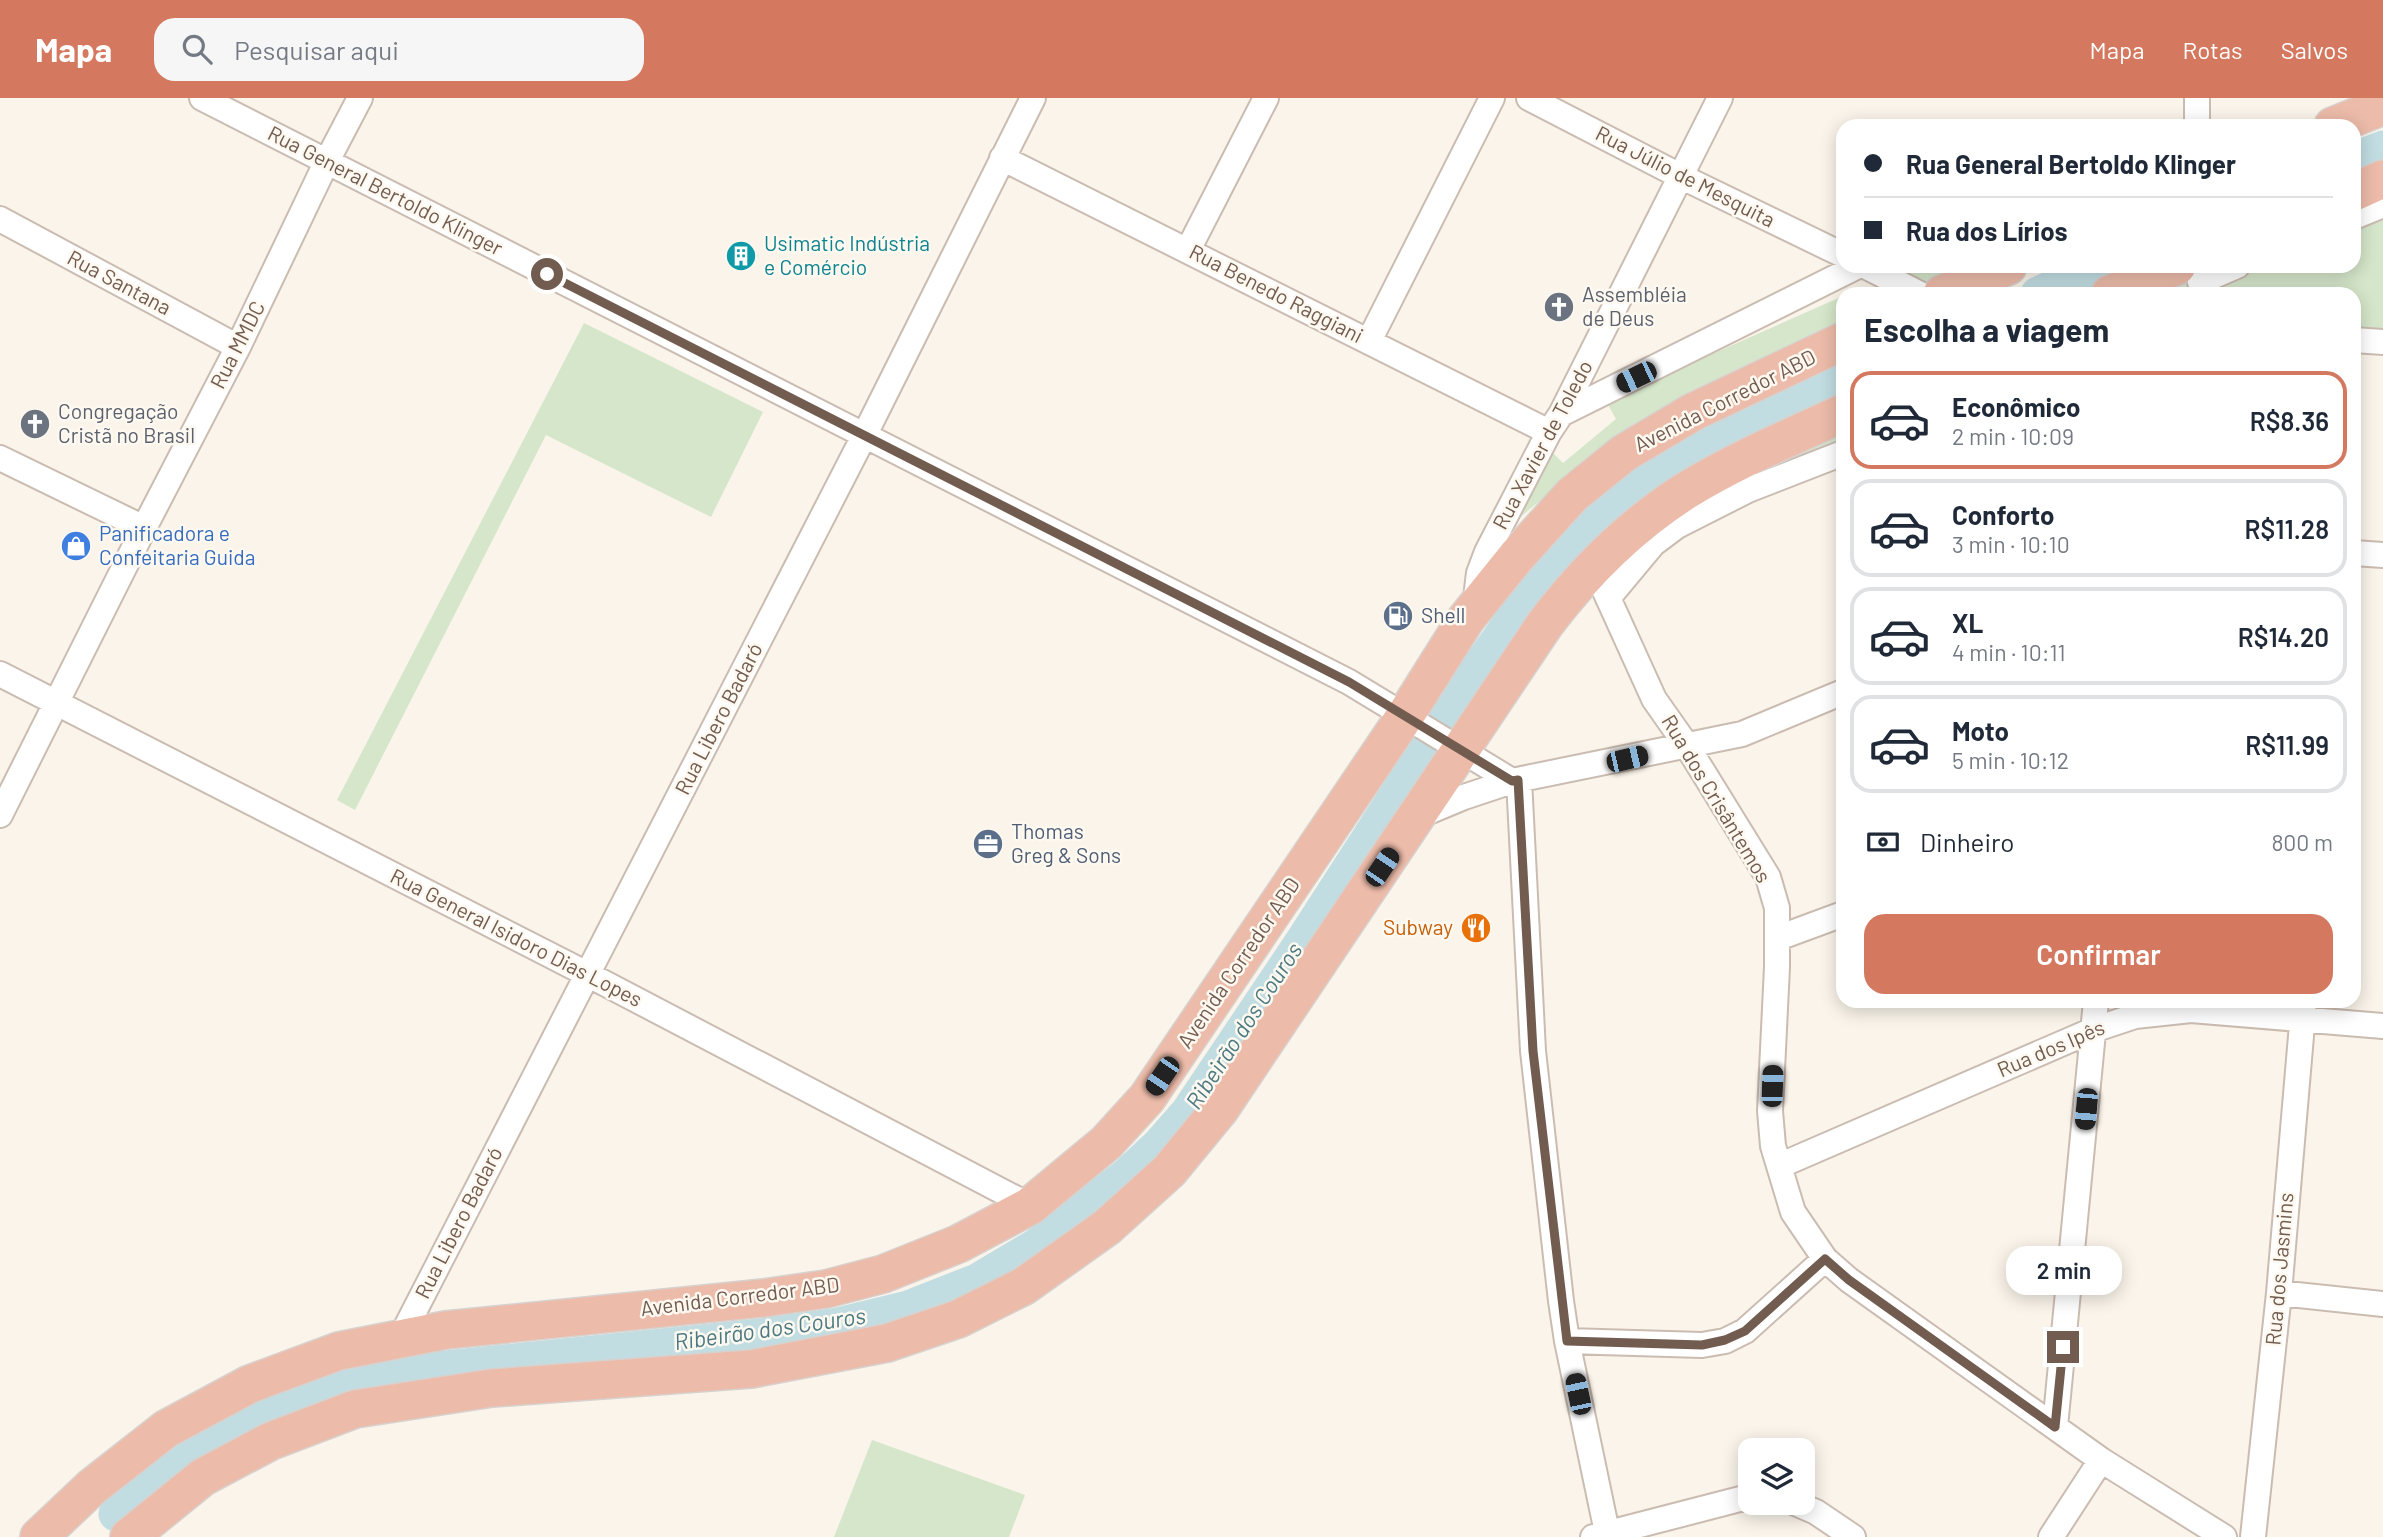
<!DOCTYPE html>
<html lang="pt">
<meta charset="utf-8">
<style>
:root{--surface:#fff;--page:#f6f6f7;--text:#1f2937;--muted:#747a83;--line:#e0e1e3;--accent:#d4795f}
body{margin:0;font-family:Barlow,sans-serif;background:var(--page);color:var(--text);height:100vh;display:flex;flex-direction:column;font-size:26px;white-space:nowrap}
*{box-sizing:border-box;margin:0}
p{font-size:23px;color:var(--muted)}
.icon{flex:none;width:38px;height:38px;fill:none;stroke:currentColor;stroke-width:2;stroke-linecap:round;stroke-linejoin:round}
.map{position:relative;flex:1;overflow:hidden}
.panel{position:absolute;left:1836px;top:189px;width:525px;height:721px;display:flex;flex-direction:column;background:var(--surface);border-radius:21px;box-shadow:0 4px 18px #0003}
.panel>*{flex:none}
.banner{position:absolute;left:1836px;top:21px;width:525px;height:154px;border-radius:21px;box-shadow:0 4px 18px #0003;display:grid;align-content:center;height:154px;padding:0 28px;background:var(--surface)}
.tools{position:absolute;left:1738px;top:1340px;display:grid;gap:14px}
.tools a{display:grid;place-items:center;width:77px;height:77px;border-radius:14px;background:var(--surface);box-shadow:0 4px 18px #0003;font-size:35px}
.end{position:absolute;width:32px;height:32px;margin:-16px;border:9px solid #725c50;background:#fff;box-shadow:0 0 0 4px #fff}
.from{border-radius:50%}
.bubble{position:absolute;height:49px;border-radius:21px;background:var(--surface);box-shadow:0 4px 18px #0003;font-size:23px;font-weight:600;line-height:49px;text-align:center}
.car{position:absolute;width:21px;height:42px;margin:-21px -10px;border-radius:9px;box-shadow:0 0 5px 2px #0007;background:linear-gradient(#222 24%,#8ab4d8 0 40%,#222 0 76%,#8ab4d8 0 86%,#222 0)}
.banner b{display:flex;align-items:center;gap:24px;height:66px;font-size:26px}
.banner b+b{border-top:2px solid var(--line)}
.banner i{width:18px;height:18px;background:var(--text)}
ul{padding:0;list-style:none}
li{display:flex;align-items:center;gap:21px;height:98px;margin:0 14px 10px;padding:0 14px;border:4px solid var(--line);border-radius:21px}
li div{flex:1}
li b{display:block;font-size:26px}
li em{font-style:normal;font-weight:600}
li.on{border-color:var(--accent)}
li>.icon{width:63px;height:63px;stroke-width:1.5}
h2{padding:0 28px;font-size:32px;line-height:84px}
.pay{display:flex;align-items:center;gap:18px;height:77px;padding:0 28px;font-size:26px}
.pay p{margin-inline-start:auto}
.action{display:flex;gap:14px;margin-top:auto;padding:14px 28px}
.action a{flex:1;height:80px;border-radius:21px;background:var(--accent);color:#fff;font-size:28px;font-weight:600;line-height:80px;text-align:center}
header{display:flex;align-items:center;gap:42px;box-sizing:border-box;height:98px;padding:0 35px;background:var(--accent);color:#fff}
header strong{font-size:33px}
nav{display:flex;gap:38px;margin-inline-start:auto;font-size:24px}
.search{width:490px;height:63px;background:var(--page);display:flex;align-items:center;gap:18px;box-sizing:border-box;padding:0 24px;border-radius:21px;color:var(--muted);font-size:26px}
.map>svg:first-child{display:block}
</style>
<header>
<strong>Mapa</strong>
<div class="search"><svg class="icon" aria-label="search" viewBox="0 0 24 24"><circle cx="10" cy="10" r="6"/><path d="M15 15l6 6"/></svg>Pesquisar aqui</div>
<nav><a>Mapa</a><a>Rotas</a><a>Salvos</a></nav>
</header>
<div class="map">
<svg width="2383" height="1439" viewBox="0 0 2383 1439">
<rect width="100%" height="100%" fill="#faf4ea"/>
<path fill="#d5e6ca" d="M 2383,115 L 2383,239 L 2354,237 L 2354,196 L 2207,196 L 2205,186 L 2251,168 L 2354,168 L 2354,127 Z
M 1905,168 L 1964,168 L 1925,186 L 1906,180 Z
M 2199,179 L 2201,196 L 2155,196 Z
M 1843,198 L 1843,223 L 1632,327 L 1519,420 L 1550,352 L 1563,365 L 1616,321 L 1606,303 Z
M 584,225 L 763,314 L 711,419 L 546,337 L 355,712 L 337,702 Z
M 1843,323 L 1843,343 L 1778,370 L 1773,367 Z
M 872,1342 L 1025,1397 L 1009,1439 L 834,1439 Z"/>
<g fill="none" stroke-linecap="round" stroke-linejoin="round">
<path stroke="#c1dde2" stroke-width="35" d="M 2354,61 L 2383,50
M 2038,196 L 2101,168
M 116,1416 L 154,1385 L 223,1337 L 324,1294 L 416,1273 L 760,1238 L 838,1227 L 908,1210 L 977,1183 L 1036,1148 L 1127,1077 L 1159,1047 L 1188,1014 L 1302,844 L 1477,572 L 1539,484 L 1579,433 L 1606,409 L 1699,347 L 1759,316 L 1843,280"/>
<g stroke="#cbbcb1" stroke-width="28">
<path id="minor" d="M 202,0 L 1349,584 L 1512,683
M 1529,0 L 1680,78 L 1843,157
M 2197,0 L 2197,28
M 1002,60 L 1549,334
M 2354,119 L 2383,107
M 0,121 L 238,249
M 1188,152 L 1266,0
M 1865,168 L 1920,196
M 2200,184 L 2237,168
M 2354,242 L 2383,244
M 1369,243 L 1492,0
M 1561,316 L 1858,168
M 0,360 L 144,430
M 1743,377 L 1748,392 L 1843,355
M 2354,455 L 2383,457
M 1594,469 L 1654,601 L 1687,648 L 1768,779 L 1777,810 L 1777,869 L 1770,1013 L 1773,1048 L 1793,1114 L 1825,1161 L 1849,1182 L 2101,1362 L 2224,1439
M 1608,500 L 1653,446 L 1677,428 L 1748,392
M 1475,508 L 1479,475 L 1487,454 L 1549,334 L 1561,316 L 1720,0
M 0,576 L 587,876 L 1030,1108
M 1519,682 L 1533,953 L 1561,1203 L 1567,1243 L 1608,1439
M 0,717 L 144,430 L 238,249 L 327,63 L 360,0
M 1416,719 L 1464,699 L 1512,683 L 1742,636 L 1843,594
M 1778,840 L 1843,816
M 1779,1068 L 2093,932 L 2135,918 L 2191,912 L 2383,928
M 2279,1195 L 2383,1206
M 401,1239 L 864,338 L 1033,0
M 1567,1243 L 1702,1247 L 1725,1243 L 1745,1233 L 1825,1161
M 2055,1329 L 2096,903
M 1795,1405 L 1816,1414 L 1853,1439
M 1593,1439 L 1740,1401 L 1750,1401
M 2051,1439 L 2101,1362
M 2253,1439 L 2279,1195 L 2304,903"/>
</g>
<g stroke="#d8d1ce" stroke-width="40">
<path id="highway" d="M 2333,28 L 2383,8
M 2354,94 L 2383,81
M 1942,196 L 2008,168
M 2110,196 L 2177,168
M 39,1439 L 92,1389 L 166,1331 L 250,1286 L 339,1253 L 446,1232 L 764,1200 L 826,1191 L 883,1176 L 958,1146 L 1030,1108 L 1106,1045 L 1147,1000 L 1405,618 L 1466,521 L 1516,459 L 1572,397 L 1624,355 L 1693,314 L 1843,243
M 129,1439 L 203,1379 L 271,1343 L 355,1311 L 492,1290 L 751,1271 L 887,1245 L 958,1221 L 1024,1188 L 1107,1129 L 1169,1073 L 1220,1011 L 1545,526 C 1583,476 1631,428 1684,394 C 1734,363 1789,340 1843,315"/>
</g>
<use href="#minor" stroke="#fff" stroke-width="24"/>
<use href="#highway" stroke="#ecbba9" stroke-width="37"/>
</g>
<g fill="none" stroke-linecap="round" stroke-linejoin="round">
<path stroke="#725c50" stroke-width="9" d="M 547,176 L 1349,584 L 1512,683 L 1518,682 L 1533,953 L 1567,1243 L 1702,1247 L 1725,1242 L 1745,1233 L 1825,1161 L 1849,1182 L 2055,1329 L 2063,1249"/>
</g>
<defs>
<g id="building-disc" transform="scale(1.575)"><circle r="9.5" fill="#0f9aa8" stroke="#fdf8f0"/><path d="M-4-6H4V6H1V3H-1V6H-4ZM-2.5-4.3h1.7v1.8h-1.7ZM.8-4.3h1.7v1.8H.8ZM-2.5-1h1.7V.8h-1.7ZM.8-1h1.7V.8H.8Z" fill="#fff"/></g>
<g id="church-disc" transform="scale(1.575)"><circle r="9.5" fill="#6b7280" stroke="#fdf8f0"/><path d="M-1.2-6h2.4v3.5h3.3v2.4h-3.3V6h-2.4V-.1h-3.3v-2.4h3.3Z" fill="#fff"/></g>
<g id="shop-disc" transform="scale(1.575)"><circle r="9.5" fill="#3f7fe0" stroke="#fdf8f0"/><path d="M-5-2.5h2.3a2.7 3.5 0 0 1 5.4 0H5L5.5 6h-11ZM-1.5-2.5h3a1.5 2.3 0 0 0-3 0Z" fill="#fff"/></g>
<g id="fuel-disc" transform="scale(1.575)"><circle r="9.5" fill="#5c6f8a" stroke="#fdf8f0"/><path d="M-5.5-6h7V0h2V4h1.3V-2.5L3-4.5l.8-.8L6-3V5H2.5V1h-1V6h-7ZM-4.2-4.7v3.2H.2V-4.7Z" fill="#fff"/></g>
<g id="office-disc" transform="scale(1.575)"><circle r="9.5" fill="#5c6f8a" stroke="#fdf8f0"/><path d="M-6-3h4V-5.5h4V-3h4V5H-6ZM-1-4.5V-3h2v-1.5ZM-6 0V1H6V0Z" fill="#fff"/></g>
<g id="restaurant-disc" transform="scale(1.575)"><circle r="9.5" fill="#e8710a" stroke="#fdf8f0"/><path d="M-5-6h1v4h1v-4h1v4h1v-4h1v5L-1.5 .5V6h-2V.5L-5-1ZM5-6V6H3V1.5H1.5Q1.5-4 5-6Z" fill="#fff"/></g>
</defs>
<g fill-rule="evenodd">
<use href="#building-disc" x="741" y="158"/>
<use href="#church-disc" x="1559" y="209"/>
<use href="#church-disc" x="35" y="326"/>
<use href="#shop-disc" x="76" y="448"/>
<use href="#fuel-disc" x="1398" y="518"/>
<use href="#office-disc" x="988" y="746"/>
<use href="#restaurant-disc" x="1476" y="830"/>
</g>
<g text-anchor="middle" stroke-width="5" stroke-linejoin="round" paint-order="stroke">
<g font-size="21" fill="#725c50" stroke="#fdf8f0">
<text transform="translate(1685 79) rotate(27)" y="7">Rua Júlio de Mesquita</text>
<text transform="translate(385 93) rotate(27)" y="7">Rua General Bertoldo Klinger</text>
<text transform="translate(119 185) rotate(28)" y="7">Rua Santana</text>
<text transform="translate(1276 196) rotate(27)" y="7">Rua Benedo Raggiani</text>
<text transform="translate(238 247) rotate(-63)" y="7">Rua MMDC</text>
<text transform="translate(1725 303) rotate(-27)" y="7">Avenida Corredor ABD</text>
<text transform="translate(1543 347) rotate(-62)" y="7">Rua Xavier de Toledo</text>
<text transform="translate(719 621) rotate(-63)" y="7">Rua Libero Badaró</text>
<text transform="translate(1716 701) rotate(59)" y="7">Rua dos Crisântemos</text>
<text transform="translate(516 840) rotate(27)" y="7">Rua General Isidoro Dias Lopes</text>
<text transform="translate(1239 865) rotate(-56)" y="7">Avenida Corredor ABD</text>
<text transform="translate(2051 951) rotate(-23)" y="7">Rua dos Ipês</text>
<text transform="translate(459 1125) rotate(-63)" y="7">Rua Libero Badaró</text>
<text transform="translate(2280 1171) rotate(-85)" y="7">Rua dos Jasmins</text>
<text transform="translate(740 1199) rotate(-7)" y="7">Avenida Corredor ABD</text>
</g>
<g font-size="21" fill="#0d838f" stroke="#fdf8f0" text-anchor="start">
<text x="764" y="153">Usimatic Indústria<tspan x="764" dy="24">e Comércio</tspan></text>
</g>
<g font-size="21" fill="#5b616d" stroke="#fdf8f0" text-anchor="start">
<text x="1582" y="204">Assembléia<tspan x="1582" dy="24">de Deus</tspan></text>
<text x="58" y="321">Congregação<tspan x="58" dy="24">Cristã no Brasil</tspan></text>
</g>
<g font-size="21" fill="#366cbe" stroke="#fdf8f0" text-anchor="start">
<text x="99" y="443">Panificadora e<tspan x="99" dy="24">Confeitaria Guida</tspan></text>
</g>
<g font-size="21" fill="#4e5e75" stroke="#fdf8f0" text-anchor="start">
<text x="1421" y="525">Shell</text>
<text x="1011" y="741">Thomas<tspan x="1011" dy="24">Greg &amp; Sons</tspan></text>
</g>
<g font-size="21" fill="#c56008" stroke="#fdf8f0" text-anchor="end">
<text x="1453" y="837">Subway</text>
</g>
<g font-size="23" font-style="italic" fill="#4c7a82" stroke="#fdf8f0">
<text transform="translate(1244 928) rotate(-57)" y="8">Ribeirão dos Couros</text>
<text transform="translate(770 1231) rotate(-8)" y="8">Ribeirão dos Couros</text>
</g>
</g>
</svg>
<div class="tools">
<a><svg class="icon" aria-label="layers" viewBox="0 0 24 24"><path d="M12 4l9 5-9 5-9-5zM3 14l9 5 9-5"/></svg></a>
</div>
<i class="end from" style="left:547px;top:176px"></i>
<i class="end" style="left:2063px;top:1249px"></i>
<div class="bubble" style="left:2006px;top:1148px;width:116px">2 min</div>
<i class="car" style="left:1636px;top:279px;rotate:244deg"></i>
<i class="car" style="left:1627px;top:661px;rotate:77deg"></i>
<i class="car" style="left:1382px;top:769px;rotate:34deg"></i>
<i class="car" style="left:1162px;top:978px;rotate:214deg"></i>
<i class="car" style="left:1772px;top:988px;rotate:2deg"></i>
<i class="car" style="left:2086px;top:1011px;rotate:185deg"></i>
<i class="car" style="left:1578px;top:1296px;rotate:348deg"></i>
<div class="banner">
<b><i class="from"></i>Rua General Bertoldo Klinger</b>
<b><i></i>Rua dos Lírios</b>
</div>
<section class="panel">
<h2>Escolha a viagem</h2>
<ul>
<li class="on"><svg class="icon" aria-label="car" viewBox="0 0 24 24"><path d="M5 17H2v-5l4-1 3-4h7l3 4 3 1v5h-3M9 17h6M6 11h13"/><circle cx="7" cy="17" r="2"/><circle cx="17" cy="17" r="2"/></svg><div><b>Econômico</b><p>2 min · 10:09</p></div><em>R$8.36</em></li>
<li><svg class="icon" aria-label="car" viewBox="0 0 24 24"><path d="M5 17H2v-5l4-1 3-4h7l3 4 3 1v5h-3M9 17h6M6 11h13"/><circle cx="7" cy="17" r="2"/><circle cx="17" cy="17" r="2"/></svg><div><b>Conforto</b><p>3 min · 10:10</p></div><em>R$11.28</em></li>
<li><svg class="icon" aria-label="car" viewBox="0 0 24 24"><path d="M5 17H2v-5l4-1 3-4h7l3 4 3 1v5h-3M9 17h6M6 11h13"/><circle cx="7" cy="17" r="2"/><circle cx="17" cy="17" r="2"/></svg><div><b>XL</b><p>4 min · 10:11</p></div><em>R$14.20</em></li>
<li><svg class="icon" aria-label="car" viewBox="0 0 24 24"><path d="M5 17H2v-5l4-1 3-4h7l3 4 3 1v5h-3M9 17h6M6 11h13"/><circle cx="7" cy="17" r="2"/><circle cx="17" cy="17" r="2"/></svg><div><b>Moto</b><p>5 min · 10:12</p></div><em>R$11.99</em></li>
</ul>
<div class="pay"><svg class="icon" aria-label="cash" viewBox="0 0 24 24"><path d="M3 7h18v10H3z"/><circle cx="12" cy="12" r="2"/></svg>Dinheiro<p>800 m</p></div>
<div class="action"><a>Confirmar</a></div>
</section>
</div>
